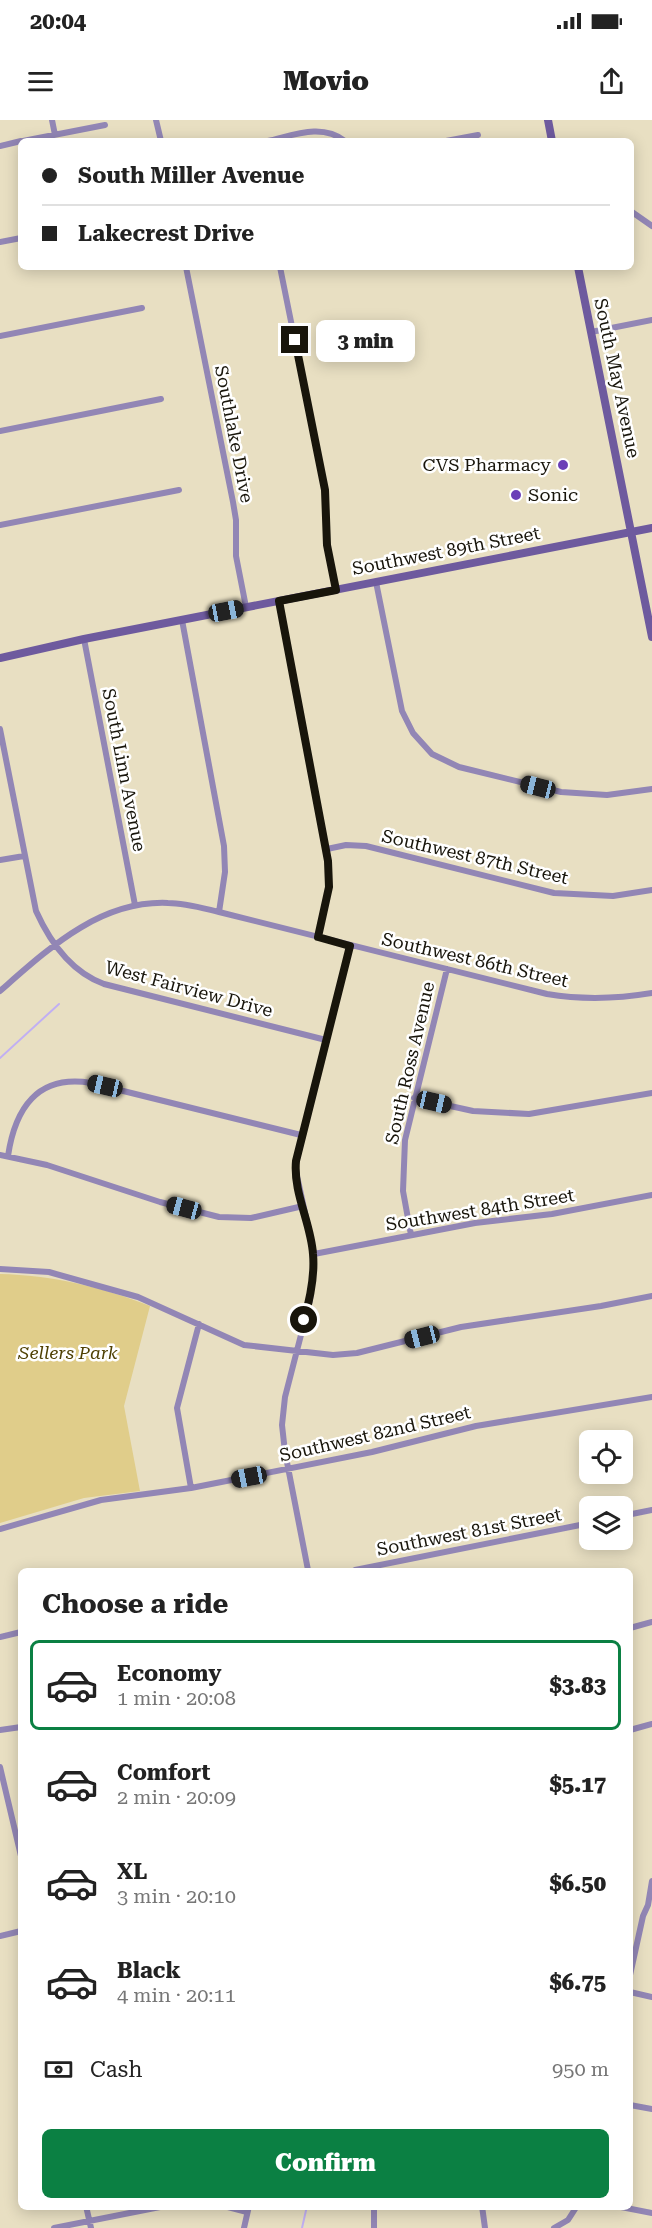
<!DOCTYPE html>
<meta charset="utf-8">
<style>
:root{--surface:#fff;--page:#f6f6f6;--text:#222;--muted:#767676;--line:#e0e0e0;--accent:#0b8043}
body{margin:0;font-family:"Roboto Serif",serif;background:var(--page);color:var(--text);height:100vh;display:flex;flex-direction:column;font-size:22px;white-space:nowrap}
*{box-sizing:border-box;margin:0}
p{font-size:20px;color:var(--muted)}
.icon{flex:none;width:33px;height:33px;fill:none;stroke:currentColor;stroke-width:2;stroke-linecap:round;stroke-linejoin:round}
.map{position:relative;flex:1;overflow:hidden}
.sheet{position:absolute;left:18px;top:1448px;width:615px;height:642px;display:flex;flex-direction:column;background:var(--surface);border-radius:9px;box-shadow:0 3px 15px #0003}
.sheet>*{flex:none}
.guide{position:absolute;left:18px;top:18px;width:616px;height:132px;border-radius:9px;box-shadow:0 3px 15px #0003;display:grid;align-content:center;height:132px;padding:0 24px;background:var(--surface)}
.controls{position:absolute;left:579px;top:1310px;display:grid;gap:12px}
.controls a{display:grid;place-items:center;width:54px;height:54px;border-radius:9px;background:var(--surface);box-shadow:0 3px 15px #0003;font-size:30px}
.end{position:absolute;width:27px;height:27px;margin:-14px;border:8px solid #18150b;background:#fff;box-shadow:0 0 0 3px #fff}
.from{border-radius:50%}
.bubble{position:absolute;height:42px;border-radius:9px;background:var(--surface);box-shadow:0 3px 15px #0003;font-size:20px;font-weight:800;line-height:42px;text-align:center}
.car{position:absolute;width:18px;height:36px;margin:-18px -9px;border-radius:8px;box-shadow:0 0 4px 2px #0007;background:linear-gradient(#222 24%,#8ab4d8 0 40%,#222 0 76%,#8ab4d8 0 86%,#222 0)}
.guide b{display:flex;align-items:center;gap:21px;height:57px;font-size:22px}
.guide b+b{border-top:2px solid var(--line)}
.guide i{width:15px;height:15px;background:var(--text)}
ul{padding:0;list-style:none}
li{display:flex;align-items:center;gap:18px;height:90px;margin:0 12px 9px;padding:0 12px;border:3px solid transparent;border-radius:9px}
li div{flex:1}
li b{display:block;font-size:22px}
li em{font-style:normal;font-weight:800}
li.active{border-color:var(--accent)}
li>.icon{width:54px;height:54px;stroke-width:1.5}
h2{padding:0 24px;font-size:27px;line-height:72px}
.pay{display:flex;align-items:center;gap:15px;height:66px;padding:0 24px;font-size:22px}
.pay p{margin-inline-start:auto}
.primary-button{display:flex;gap:12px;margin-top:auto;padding:12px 24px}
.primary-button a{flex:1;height:69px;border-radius:9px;background:var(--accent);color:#fff;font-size:24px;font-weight:800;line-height:69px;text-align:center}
.status{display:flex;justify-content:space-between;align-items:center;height:42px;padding:0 30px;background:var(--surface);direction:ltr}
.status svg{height:16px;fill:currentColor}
header{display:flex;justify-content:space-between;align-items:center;height:78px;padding:0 24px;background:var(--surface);font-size:27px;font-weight:800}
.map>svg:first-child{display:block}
</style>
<div class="status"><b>20:04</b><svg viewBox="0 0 49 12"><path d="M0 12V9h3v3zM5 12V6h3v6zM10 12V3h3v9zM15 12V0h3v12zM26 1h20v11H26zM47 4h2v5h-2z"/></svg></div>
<header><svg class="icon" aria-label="menu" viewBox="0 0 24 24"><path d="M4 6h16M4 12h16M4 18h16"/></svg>Movio<svg class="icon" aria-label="share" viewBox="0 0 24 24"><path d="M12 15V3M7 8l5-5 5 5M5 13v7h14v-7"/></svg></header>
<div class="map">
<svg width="652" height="2108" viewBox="0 0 652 2108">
<rect width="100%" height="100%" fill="#e8dfc2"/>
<path fill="#e0cd8a" d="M 0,1154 C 51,1155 102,1167 150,1186 L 124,1286 L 140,1371 L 84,1378 L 0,1403 Z"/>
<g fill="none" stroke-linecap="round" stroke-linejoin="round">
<path stroke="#c1aff3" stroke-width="2" d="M 0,938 L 59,884
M 302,2108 L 307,2086"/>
<path stroke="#9286b5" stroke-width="6" d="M 52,0 L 55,15
M 156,0 L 161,21
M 23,21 L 105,5
M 268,21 C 294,15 322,3 345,21
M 446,21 L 478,15
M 0,26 L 21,21
M 632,92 L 652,106
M 0,122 L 21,118
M 186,147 L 233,382 L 236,400 L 236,436 L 246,487
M 280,147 L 325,370 L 327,425 L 336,470
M 591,212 L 652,200
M 0,216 L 142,188
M 0,311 L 161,279
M 0,405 L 179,370
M 376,462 L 402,591 L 413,613 L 432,634 L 459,647 L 561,672 L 607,675 L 652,669
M 279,481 L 328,741 L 329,767 L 318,817
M 182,500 L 224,726 L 225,752 L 219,792
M 84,519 L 135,785
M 0,609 L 36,791 C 50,822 71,852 104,864 L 326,920
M 327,729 L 346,725 L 366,726 L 554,773 L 613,776 L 652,770
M 0,740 L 24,736
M 0,871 C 48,829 100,780 168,783 C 185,783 202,788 219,792 L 547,874 C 583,880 616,879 652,873
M 414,978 L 473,991 L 529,994 L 652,973
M 0,1035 L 47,1045 L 160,1082 L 219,1097 L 251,1098 L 303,1086
M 8,1036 C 15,989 37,954 91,963 L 301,1015
M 411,1115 L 403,1071 L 405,1020 L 447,849
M 314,1134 L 475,1103 L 552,1094 L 652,1075
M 0,1149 L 49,1152 L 138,1177 L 244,1225 L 333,1235 L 357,1233 L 461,1207 L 601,1186 L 652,1176
M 191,1368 L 177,1288 L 199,1204
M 622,1396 L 652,1390
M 0,1409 L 101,1380 L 191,1368 L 372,1332 L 476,1306 L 652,1277
M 308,1450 L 285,1332 L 282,1305 L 285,1277 L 310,1180 L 313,1155 L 314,1134 L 295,1047 L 350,826
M 355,1450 L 590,1403
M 630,1508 L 652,1502
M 0,1517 L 21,1512
M 0,1610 L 21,1607
M 630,1610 L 652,1604
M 0,1647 L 21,1736
M 0,1816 L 21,1811
M 630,1855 L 643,1796 L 648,1785 L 652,1761
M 630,1872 L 652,1877
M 630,1985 L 652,1989
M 86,2086 L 91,2108
M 224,2086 L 247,2092
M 374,2086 L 374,2108
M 482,2086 L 485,2108
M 616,2086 L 652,2093
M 54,2108 L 165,2086
M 244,2108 L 249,2086
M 554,2108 L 568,2100 L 577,2086"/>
<path stroke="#6e5a9e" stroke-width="8" d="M 548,0 L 552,21
M 578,147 L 652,517
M 0,538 L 84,519 L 652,408"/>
</g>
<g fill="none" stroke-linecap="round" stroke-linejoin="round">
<path stroke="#18150b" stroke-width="8" d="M 295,220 L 325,370 L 327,425 L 336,470 L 279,481 L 328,741 L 329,767 L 318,817 L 350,826 L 296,1041 C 293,1073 311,1103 313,1134 C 315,1156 310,1179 304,1200"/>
</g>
<g fill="#6b3fb7" stroke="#fff" stroke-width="2">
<circle cx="563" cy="345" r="6"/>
<circle cx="516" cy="375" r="6"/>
</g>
<g text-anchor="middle" stroke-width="5" stroke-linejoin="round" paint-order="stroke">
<g font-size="18" fill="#18150b" stroke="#fff">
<text transform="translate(617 258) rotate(78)" y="6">South May Avenue</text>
<text transform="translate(234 314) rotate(79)" y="6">Southlake Drive</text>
<text transform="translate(446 431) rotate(-11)" y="6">Southwest 89th Street</text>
<text transform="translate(124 650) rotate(79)" y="6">South Linn Avenue</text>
<text transform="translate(475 737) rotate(13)" y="6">Southwest 87th Street</text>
<text transform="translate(475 840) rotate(13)" y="6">Southwest 86th Street</text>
<text transform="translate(189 869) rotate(15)" y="6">West Fairview Drive</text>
<text transform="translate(410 943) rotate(-77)" y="6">South Ross Avenue</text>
<text transform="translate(480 1090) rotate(-9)" y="6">Southwest 84th Street</text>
<text transform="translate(375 1314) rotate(-13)" y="6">Southwest 82nd Street</text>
<text transform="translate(469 1412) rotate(-11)" y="6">Southwest 81st Street</text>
</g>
<g font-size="18" fill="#18150b" stroke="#fff" text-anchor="end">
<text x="551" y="351">CVS Pharmacy</text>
<text x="528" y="381" text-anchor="start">Sonic</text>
</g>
<g font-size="18" font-style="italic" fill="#4f4003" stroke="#fff">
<text x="68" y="1239">Sellers Park</text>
</g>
</g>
</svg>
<div class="controls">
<a><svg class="icon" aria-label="locate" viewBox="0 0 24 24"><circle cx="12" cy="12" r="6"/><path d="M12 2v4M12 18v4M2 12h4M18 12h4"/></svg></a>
<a><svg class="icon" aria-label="layers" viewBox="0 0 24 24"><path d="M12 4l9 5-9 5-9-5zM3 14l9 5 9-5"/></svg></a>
</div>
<i class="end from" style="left:304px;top:1200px"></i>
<i class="end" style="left:295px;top:220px"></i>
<div class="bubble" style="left:316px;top:200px;width:99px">3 min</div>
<i class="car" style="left:226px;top:491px;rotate:79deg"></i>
<i class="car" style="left:538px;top:667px;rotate:284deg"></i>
<i class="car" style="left:105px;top:966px;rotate:283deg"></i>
<i class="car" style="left:434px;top:982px;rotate:103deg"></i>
<i class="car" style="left:184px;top:1088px;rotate:285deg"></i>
<i class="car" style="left:422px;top:1217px;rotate:256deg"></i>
<i class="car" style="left:249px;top:1357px;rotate:259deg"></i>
<div class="guide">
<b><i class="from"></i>South Miller Avenue</b>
<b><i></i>Lakecrest Drive</b>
</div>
<section class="sheet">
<h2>Choose a ride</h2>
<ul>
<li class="active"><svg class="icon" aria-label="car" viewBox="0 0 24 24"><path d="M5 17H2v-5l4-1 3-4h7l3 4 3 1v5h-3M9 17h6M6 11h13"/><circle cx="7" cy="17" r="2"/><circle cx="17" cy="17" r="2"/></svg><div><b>Economy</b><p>1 min · 20:08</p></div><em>$3.83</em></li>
<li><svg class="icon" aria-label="car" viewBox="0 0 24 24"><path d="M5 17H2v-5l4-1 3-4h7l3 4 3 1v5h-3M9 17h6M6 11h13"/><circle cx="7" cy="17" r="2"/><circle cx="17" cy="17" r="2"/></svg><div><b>Comfort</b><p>2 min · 20:09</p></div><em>$5.17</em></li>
<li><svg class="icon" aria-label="car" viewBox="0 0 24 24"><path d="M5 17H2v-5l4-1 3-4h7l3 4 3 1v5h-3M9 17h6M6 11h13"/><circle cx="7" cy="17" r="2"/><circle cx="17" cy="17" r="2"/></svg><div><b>XL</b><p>3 min · 20:10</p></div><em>$6.50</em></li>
<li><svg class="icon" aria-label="car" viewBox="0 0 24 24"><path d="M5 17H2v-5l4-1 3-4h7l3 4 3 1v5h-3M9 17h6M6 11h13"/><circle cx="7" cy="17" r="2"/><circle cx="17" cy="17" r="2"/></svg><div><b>Black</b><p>4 min · 20:11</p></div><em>$6.75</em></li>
</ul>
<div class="pay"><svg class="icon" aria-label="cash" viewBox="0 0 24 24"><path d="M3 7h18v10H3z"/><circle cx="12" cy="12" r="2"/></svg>Cash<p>950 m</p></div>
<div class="primary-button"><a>Confirm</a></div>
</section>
</div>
